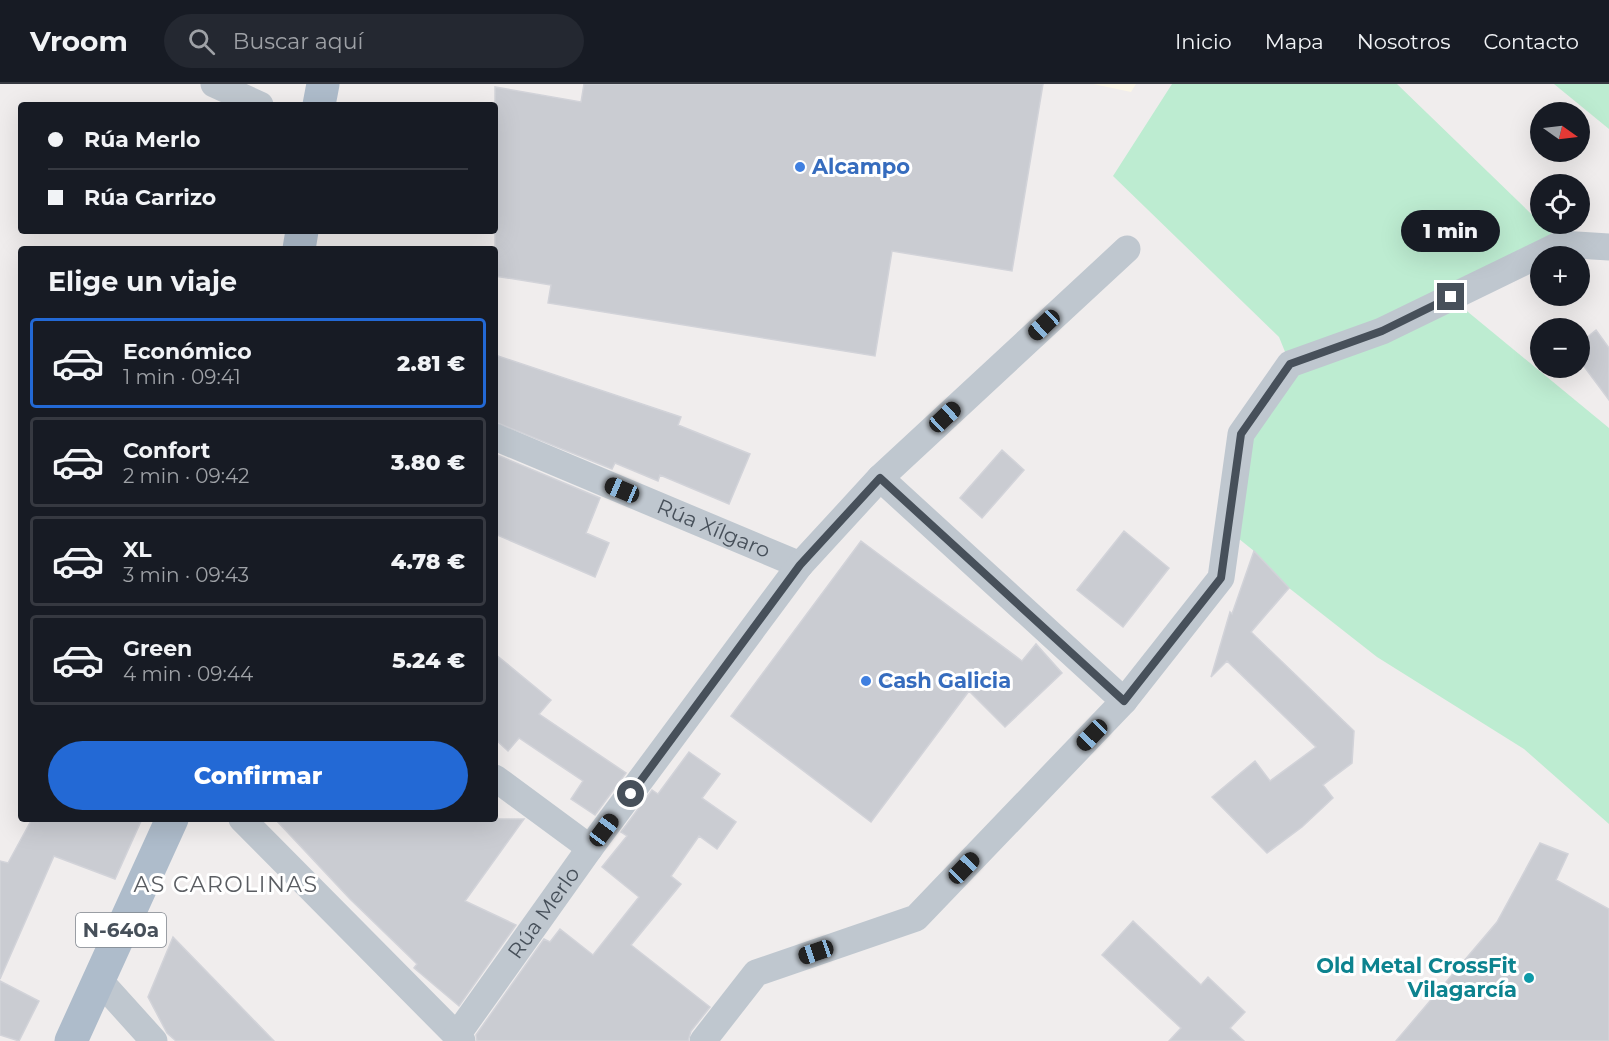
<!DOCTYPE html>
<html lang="es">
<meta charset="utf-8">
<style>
:root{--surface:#171b24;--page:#242831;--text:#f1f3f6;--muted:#9ea1a6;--line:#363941;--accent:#2369d5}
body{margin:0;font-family:Montserrat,sans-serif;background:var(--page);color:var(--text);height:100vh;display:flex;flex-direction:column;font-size:22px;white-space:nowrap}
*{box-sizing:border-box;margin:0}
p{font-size:20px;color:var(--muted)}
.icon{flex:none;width:33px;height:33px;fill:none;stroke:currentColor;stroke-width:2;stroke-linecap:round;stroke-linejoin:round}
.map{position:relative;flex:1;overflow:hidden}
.panel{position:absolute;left:18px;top:162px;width:480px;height:576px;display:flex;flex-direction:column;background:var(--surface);border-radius:6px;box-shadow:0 6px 24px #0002}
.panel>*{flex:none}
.hud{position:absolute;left:18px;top:18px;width:480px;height:132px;border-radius:6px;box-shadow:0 6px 24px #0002;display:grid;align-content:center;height:132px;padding:0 30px;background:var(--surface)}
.needle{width:39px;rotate:104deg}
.controls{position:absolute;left:1530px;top:18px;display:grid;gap:12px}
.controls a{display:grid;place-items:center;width:60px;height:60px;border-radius:50%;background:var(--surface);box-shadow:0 6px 24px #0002;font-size:30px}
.end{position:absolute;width:27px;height:27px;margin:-14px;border:8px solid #47505a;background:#fff;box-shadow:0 0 0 3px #fff}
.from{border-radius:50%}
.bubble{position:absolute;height:42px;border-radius:21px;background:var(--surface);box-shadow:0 6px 24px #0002;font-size:20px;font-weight:800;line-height:42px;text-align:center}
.car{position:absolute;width:18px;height:36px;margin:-18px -9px;border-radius:8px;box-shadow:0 0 4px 2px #0007;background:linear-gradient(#222 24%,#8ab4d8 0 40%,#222 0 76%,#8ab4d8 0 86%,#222 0)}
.hud b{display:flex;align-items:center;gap:21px;height:57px;font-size:22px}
.hud b+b{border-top:2px solid var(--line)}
.hud i{width:15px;height:15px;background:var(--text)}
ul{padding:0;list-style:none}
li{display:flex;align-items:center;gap:18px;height:90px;margin:0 12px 9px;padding:0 18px;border:3px solid var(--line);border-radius:6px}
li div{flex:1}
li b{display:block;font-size:22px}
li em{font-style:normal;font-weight:800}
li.current{border-color:var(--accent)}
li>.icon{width:54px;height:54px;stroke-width:1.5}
h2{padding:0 30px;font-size:27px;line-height:72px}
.button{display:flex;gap:12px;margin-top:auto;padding:12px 30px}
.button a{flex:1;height:69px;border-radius:36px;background:var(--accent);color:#fff;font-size:24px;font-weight:800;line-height:69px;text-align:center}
header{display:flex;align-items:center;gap:36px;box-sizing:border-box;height:84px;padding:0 30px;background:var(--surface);border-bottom:2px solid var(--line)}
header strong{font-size:28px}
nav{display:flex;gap:33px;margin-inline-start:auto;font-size:21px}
.search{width:420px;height:54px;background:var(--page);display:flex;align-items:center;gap:15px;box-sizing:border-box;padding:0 21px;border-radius:33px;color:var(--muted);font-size:22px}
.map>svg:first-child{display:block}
</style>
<header>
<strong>Vroom</strong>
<div class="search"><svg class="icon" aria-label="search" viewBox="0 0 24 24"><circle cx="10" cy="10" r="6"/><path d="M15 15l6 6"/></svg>Buscar aquí</div>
<nav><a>Inicio</a><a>Mapa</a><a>Nosotros</a><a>Contacto</a></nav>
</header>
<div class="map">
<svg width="1609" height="957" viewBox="0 0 1609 957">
<rect width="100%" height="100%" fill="#f0eded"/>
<path fill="#fbf6e7" d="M 1093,0 L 1136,0 L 1131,8 Z"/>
<path fill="#bdecd1" d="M 1172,0 L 1397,0 L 1553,151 L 1451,214 L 1609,344 L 1609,740 L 1524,665 L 1377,573 L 1289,504 L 1254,467 L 1228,446 L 1241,350 L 1290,280 L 1279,253 L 1113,92 Z
M 1554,0 L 1609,0 L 1609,45 Z"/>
<path fill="#caccd2" stroke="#d2d3d9" stroke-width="1.5" d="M 584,0 L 1043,0 L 1012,187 L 892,167 L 875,272 L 548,219 L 551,201 L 495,192 L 495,3 L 581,18 Z
M 1596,246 L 1609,264 L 1609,316 L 1580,277 L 1580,259 Z
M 495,271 L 681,333 L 678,341 L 750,370 L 729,420 L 660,391 L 658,397 L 615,379 L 612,385 L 495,338 Z
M 1002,366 L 1024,386 L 982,434 L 960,414 Z
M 495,370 L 600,414 L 586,449 L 609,459 L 595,493 L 495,450 Z
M 1124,447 L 1169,484 L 1123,543 L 1077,506 Z
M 861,457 L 1022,577 L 1036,560 L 1062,589 L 1005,643 L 969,607 L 871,738 L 731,632 Z
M 1254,467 L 1289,504 L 1251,548 L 1354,647 L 1352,679 L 1323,701 L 1333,714 L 1302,743 L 1267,769 L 1212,713 L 1255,677 L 1270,697 L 1316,663 L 1227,577 L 1211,593 L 1230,528 L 1232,530 Z
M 495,570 L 551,616 L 539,630 L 626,689 L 595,731 L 571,715 L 583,697 L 519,654 L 508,667 L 495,655 Z
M 689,668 L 720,690 L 702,714 L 736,738 L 717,765 L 699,752 L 671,792 L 681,800 L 631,861 L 710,923 L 691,947 L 688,957 L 477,957 L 476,951 L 544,855 L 550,858 L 560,845 L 593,871 L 639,813 L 602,783 L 627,752 L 621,748 L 652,706 L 658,710 Z
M 32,735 L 142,735 L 115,795 L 54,772 L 0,895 L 0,777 L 8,779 Z
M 275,735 L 524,735 L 465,817 L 516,841 L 459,922 L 414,884 L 417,880 L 350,815 Z
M 1540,759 L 1568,770 L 1556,796 L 1609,825 L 1609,957 L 1396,957 L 1497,838 Z
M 1133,837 L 1201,901 L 1208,893 L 1245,928 L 1230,944 L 1244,957 L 1169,957 L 1181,944 L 1102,871 Z
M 173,853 L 274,957 L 176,957 L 167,949 L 148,913 Z
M 0,897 L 39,917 L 19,957 L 0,951 Z"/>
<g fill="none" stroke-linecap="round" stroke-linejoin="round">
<g stroke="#bfc7cf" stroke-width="27">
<path d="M 214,0 L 260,21"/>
<path id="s1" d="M 495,353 L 800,481"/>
<path d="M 880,394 L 1124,617"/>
<path d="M 495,694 L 590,764"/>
<path d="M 242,735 L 462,957"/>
<path d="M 99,896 L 154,957"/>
<path id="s2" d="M 457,951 L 590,764 L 800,481 L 880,394 L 1127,165"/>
<path d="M 703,957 L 756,889 L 916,834 L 1124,617 L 1221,494 L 1241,350 L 1290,280 L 1382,247 L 1561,160 L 1609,163"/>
</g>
<path stroke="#aebccb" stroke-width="33" d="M 319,21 L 323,0
M 299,165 L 302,147
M 71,957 L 172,735"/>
</g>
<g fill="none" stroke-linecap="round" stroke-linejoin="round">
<path stroke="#47505a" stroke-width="8" d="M 631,710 L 800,481 L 880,394 L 1124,617 L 1221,494 L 1241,350 L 1290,280 L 1382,247 L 1451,213"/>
</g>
<g fill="#3f7fe0" stroke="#fff" stroke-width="2">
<circle cx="800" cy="83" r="6"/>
<circle cx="866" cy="597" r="6"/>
</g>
<circle fill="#0f9aa8" stroke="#fff" stroke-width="2" cx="1529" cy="894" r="6"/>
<g text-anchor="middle" stroke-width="6" stroke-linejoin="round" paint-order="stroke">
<rect fill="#fff" stroke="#7e848c" stroke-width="1.5" x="76" y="829" width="90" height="34" rx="4.5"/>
<g font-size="20" font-weight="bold" fill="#47505a">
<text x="121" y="853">N-640a</text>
</g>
<g font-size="21" font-weight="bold" fill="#366cbe" stroke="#fff" text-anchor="start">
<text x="812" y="90">Alcampo</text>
<text x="878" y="604">Cash Galicia</text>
</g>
<g font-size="21" fill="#47505a" stroke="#fff">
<text dy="7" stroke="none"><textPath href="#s1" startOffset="237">Rúa Xílgaro</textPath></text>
<text dy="7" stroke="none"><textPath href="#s2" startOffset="150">Rúa Merlo</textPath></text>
</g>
<g font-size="21" font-weight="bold" fill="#0d838f" stroke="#fff" text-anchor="end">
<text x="1517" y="889">Old Metal CrossFit<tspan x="1517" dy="24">Vilagarcía</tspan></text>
</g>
<g font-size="22" letter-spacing="1.5" fill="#5a5d62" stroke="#fff">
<text x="226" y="808">AS CAROLINAS</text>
</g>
</g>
</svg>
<div class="controls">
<a><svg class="needle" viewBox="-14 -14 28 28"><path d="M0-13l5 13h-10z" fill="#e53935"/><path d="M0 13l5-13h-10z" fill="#9ea1a6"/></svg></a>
<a><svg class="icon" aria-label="locate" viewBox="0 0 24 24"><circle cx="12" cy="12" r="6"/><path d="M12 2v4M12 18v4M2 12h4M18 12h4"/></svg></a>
<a>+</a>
<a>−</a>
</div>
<i class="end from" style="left:631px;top:710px"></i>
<i class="end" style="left:1451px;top:213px"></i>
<div class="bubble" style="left:1401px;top:126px;width:99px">1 min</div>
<i class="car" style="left:1044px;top:241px;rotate:227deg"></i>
<i class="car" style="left:945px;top:333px;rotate:47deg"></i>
<i class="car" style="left:622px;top:406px;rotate:293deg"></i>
<i class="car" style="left:1092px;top:651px;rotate:224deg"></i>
<i class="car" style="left:604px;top:746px;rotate:37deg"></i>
<i class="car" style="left:964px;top:784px;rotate:44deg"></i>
<i class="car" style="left:816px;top:868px;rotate:251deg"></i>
<div class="hud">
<b><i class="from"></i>Rúa Merlo</b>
<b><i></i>Rúa Carrizo</b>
</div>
<section class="panel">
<h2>Elige un viaje</h2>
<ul>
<li class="current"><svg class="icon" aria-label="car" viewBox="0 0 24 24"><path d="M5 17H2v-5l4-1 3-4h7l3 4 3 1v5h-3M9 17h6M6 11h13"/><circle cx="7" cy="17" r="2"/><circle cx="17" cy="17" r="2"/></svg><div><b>Económico</b><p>1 min · 09:41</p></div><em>2.81 €</em></li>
<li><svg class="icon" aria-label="car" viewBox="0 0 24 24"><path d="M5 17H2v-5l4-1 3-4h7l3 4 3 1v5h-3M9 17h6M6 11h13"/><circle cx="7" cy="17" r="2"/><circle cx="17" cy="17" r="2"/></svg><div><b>Confort</b><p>2 min · 09:42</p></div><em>3.80 €</em></li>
<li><svg class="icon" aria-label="car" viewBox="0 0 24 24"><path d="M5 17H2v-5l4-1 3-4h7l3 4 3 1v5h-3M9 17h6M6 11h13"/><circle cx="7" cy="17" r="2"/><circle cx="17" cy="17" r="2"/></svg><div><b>XL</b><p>3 min · 09:43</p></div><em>4.78 €</em></li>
<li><svg class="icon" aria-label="car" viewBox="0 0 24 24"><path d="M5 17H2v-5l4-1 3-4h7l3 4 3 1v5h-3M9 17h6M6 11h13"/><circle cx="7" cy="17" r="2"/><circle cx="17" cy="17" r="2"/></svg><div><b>Green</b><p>4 min · 09:44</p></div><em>5.24 €</em></li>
</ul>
<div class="button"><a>Confirmar</a></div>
</section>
</div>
